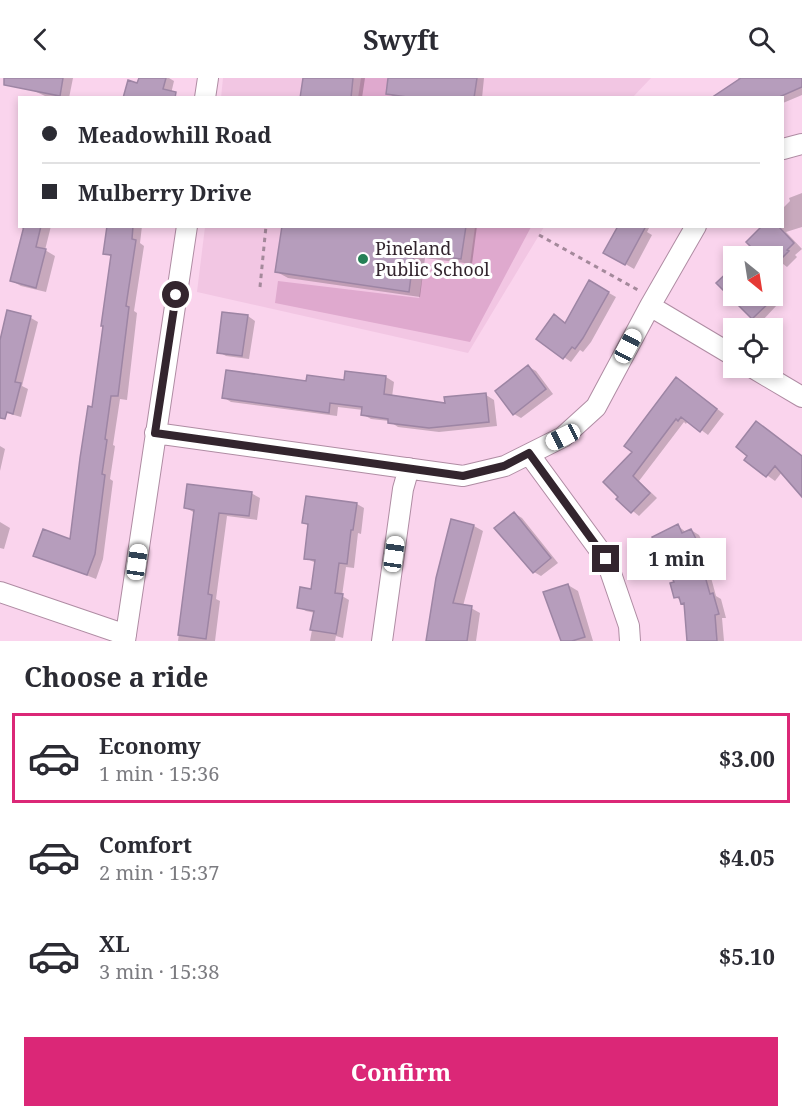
<!DOCTYPE html>
<meta charset="utf-8">
<style>
:root{--surface:#fff;--page:#f2f2f3;--text:#2b2b33;--muted:#7c7c81;--line:#e1e1e2;--accent:#db2777}
body{margin:0;font-family:"Noto Serif",serif;background:var(--page);color:var(--text);height:100vh;display:flex;flex-direction:column;font-size:22px;white-space:nowrap}
*{box-sizing:border-box;margin:0}
p{font-size:20px;color:var(--muted)}
.icon{flex:none;width:33px;height:33px;fill:none;stroke:currentColor;stroke-width:2;stroke-linecap:round;stroke-linejoin:round}
.map{position:relative;height:563px;overflow:hidden}
.details{display:flex;flex-direction:column;background:var(--surface);flex:1}
.details>*{flex:none}
.guide{position:absolute;left:18px;top:18px;width:766px;height:132px;border-radius:0px;box-shadow:0 3px 9px #0003;display:grid;align-content:center;height:132px;padding:0 24px;background:var(--surface)}
.needle{width:39px;rotate:150deg}
.fabs{position:absolute;left:723px;top:168px;display:grid;gap:12px}
.fabs a{display:grid;place-items:center;width:60px;height:60px;border-radius:0px;background:var(--surface);box-shadow:0 3px 9px #0003;font-size:30px}
.end{position:absolute;width:27px;height:27px;margin:-14px;border:8px solid #33252e;background:#fff;box-shadow:0 0 0 3px #fff}
.from{border-radius:50%}
.bubble{position:absolute;height:42px;border-radius:0px;background:var(--surface);box-shadow:0 3px 9px #0003;font-size:20px;font-weight:700;line-height:42px;text-align:center}
.car{position:absolute;width:18px;height:36px;margin:-18px -9px;border-radius:8px;box-shadow:0 0 4px 2px #0007;background:linear-gradient(#fff 24%,#345 0 40%,#fff 0 76%,#345 0 86%,#fff 0)}
.guide b{display:flex;align-items:center;gap:21px;height:57px;font-size:22px}
.guide b+b{border-top:2px solid var(--line)}
.guide i{width:15px;height:15px;background:var(--text)}
ul{padding:0;list-style:none}
li{display:flex;align-items:center;gap:18px;height:90px;margin:0 12px 9px;padding:0 12px;border:3px solid transparent;border-radius:0px}
li div{flex:1}
li b{display:block;font-size:22px}
li em{font-style:normal;font-weight:700}
li.current{border-color:var(--accent)}
li>.icon{width:54px;height:54px;stroke-width:1.5}
h2{padding:0 24px;font-size:27px;line-height:72px}
.button{display:flex;gap:12px;margin-top:auto;padding:12px 24px}
.button a{flex:1;height:69px;border-radius:0px;background:var(--accent);color:#fff;font-size:24px;font-weight:700;line-height:69px;text-align:center}
header{display:flex;justify-content:space-between;align-items:center;height:78px;padding:0 24px;background:var(--surface);font-size:27px;font-weight:700}
.map>svg:first-child{display:block}
</style>
<header><svg class="icon" aria-label="back" viewBox="0 0 24 24"><path d="M15 5l-7 7 7 7"/></svg>Swyft<svg class="icon" aria-label="search" viewBox="0 0 24 24"><circle cx="10" cy="10" r="6"/><path d="M15 15l6 6"/></svg></header>
<div class="map">
<svg width="802" height="563" viewBox="0 0 802 563">
<rect width="100%" height="100%" fill="#fad4ed"/>
<path fill="#f2c6e3" d="M 223,0 L 651,0 L 632,20 L 221,20 Z
M 205,149 L 544,149 L 468,275 L 197,214 Z"/>
<path fill="#dfa9ce" d="M 361,0 L 389,0 L 388,17 L 407,19 L 358,20 Z
M 475,149 L 531,149 L 470,264 L 275,225 L 278,203 L 419,220 L 424,186 L 469,193 Z"/>
<path fill="#0003" d="M 32,0 L 73,0 L 69,20 L 45,20 L 45,18 L 30,11 Z
M 140,0 L 169,0 L 174,3 L 170,20 L 139,6 Z
M 305,0 L 365,0 L 362,20 L 302,20 Z
M 389,0 L 484,0 L 482,20 L 395,19 L 387,15 Z
M 738,0 L 802,0 L 802,17 L 783,25 L 783,20 L 714,20 L 739,3 Z
M 802,115 L 802,149 L 786,154 L 802,171 L 795,177 L 797,179 L 787,189 L 774,179 L 772,181 L 772,178 L 761,178 L 764,148 L 783,148 L 783,130 L 790,123 L 789,120 Z
M 20,141 L 20,148 L 51,148 L 45,172 L 55,178 L 46,214 L 21,208 L 12,203 L 25,152 L 18,148 Z
M 109,148 L 142,148 L 140,165 L 144,168 L 134,233 L 137,235 L 127,322 L 120,321 L 113,367 L 115,368 L 110,401 L 113,403 L 103,481 L 96,501 L 35,477 L 72,463 L 93,331 L 112,179 L 105,175 Z
M 283,148 L 477,148 L 472,186 L 425,180 L 420,219 L 288,200 L 277,194 Z
M 620,148 L 650,148 L 647,154 L 652,157 L 634,191 L 605,174 Z
M 590,204 L 616,219 L 591,264 L 583,274 L 580,272 L 571,284 L 538,261 L 566,246 Z
M 719,205 L 734,218 L 767,218 L 777,227 L 761,244 L 753,240 Z
M 8,234 L 31,240 L 38,244 L 22,308 L 28,311 L 21,339 L 0,333 L 0,268 Z
M 248,238 L 255,243 L 249,281 L 226,278 L 219,274 Z
M 529,289 L 536,293 L 553,316 L 521,340 L 514,336 Z
M 386,299 L 394,304 L 392,319 L 447,326 L 486,317 L 494,322 L 497,348 L 439,354 L 398,349 L 389,343 L 371,341 L 362,336 L 363,332 L 338,329 L 337,338 L 231,324 L 223,319 L 308,305 Z
M 684,306 L 724,336 L 708,357 L 688,342 L 686,346 L 684,344 L 639,403 L 657,420 L 639,438 L 618,421 L 635,374 Z
M 757,345 L 802,378 L 802,417 L 782,394 L 775,403 L 746,382 Z
M 0,368 L 5,371 L 0,393 Z
M 251,415 L 260,420 L 257,442 L 227,438 L 216,521 L 220,523 L 215,563 L 178,563 L 195,435 L 186,430 Z
M 307,419 L 357,426 L 364,430 L 361,456 L 358,455 L 354,490 L 346,489 L 342,518 L 349,522 L 343,560 L 336,558 L 335,563 L 310,563 L 315,535 L 306,533 L 298,529 L 312,513 L 316,485 L 305,480 L 310,448 L 304,445 Z
M 514,435 L 522,440 L 558,485 L 541,498 L 534,494 Z
M 0,444 L 10,450 L 4,471 L 0,470 Z
M 474,448 L 483,453 L 463,528 L 471,530 L 480,535 L 476,563 L 428,563 L 437,500 Z
M 678,448 L 687,455 L 691,452 L 699,457 L 710,479 L 706,481 L 716,518 L 721,521 L 726,540 L 722,540 L 724,563 L 688,563 L 686,527 L 676,519 Z
M 568,507 L 578,513 L 593,563 L 563,563 L 545,515 Z"/>
<path fill="#b69dbc" stroke="#9d85a4" stroke-width="1.5" d="M 4,0 L 63,0 L 60,18 L 4,7 Z
M 139,0 L 166,0 L 163,11 L 176,14 L 175,20 L 123,20 L 128,2 L 137,5 Z
M 303,0 L 353,0 L 351,20 L 300,20 Z
M 388,0 L 477,0 L 474,20 L 414,20 L 386,16 Z
M 741,0 L 802,0 L 802,9 L 777,20 L 711,20 Z
M 24,148 L 41,148 L 36,169 L 46,171 L 36,210 L 10,203 Z
M 107,148 L 133,148 L 132,161 L 136,162 L 126,228 L 129,229 L 118,318 L 111,318 L 105,361 L 107,362 L 102,396 L 105,397 L 95,476 L 87,497 L 33,478 L 43,451 L 70,461 L 80,380 L 88,328 L 92,329 L 103,248 L 101,248 L 111,177 L 103,176 Z
M 282,148 L 466,148 L 461,181 L 414,175 L 409,214 L 275,194 Z
M 618,148 L 646,148 L 625,187 L 603,175 Z
M 762,148 L 778,148 L 794,165 L 787,172 L 789,173 L 777,185 L 772,178 L 760,178 L 746,164 Z
M 734,188 L 734,218 L 776,218 L 752,241 L 716,205 Z
M 589,202 L 609,214 L 583,260 L 575,271 L 572,269 L 563,281 L 536,261 L 554,236 L 565,245 Z
M 7,232 L 31,238 L 15,304 L 21,305 L 13,336 L 7,334 L 5,341 L 0,340 L 0,262 Z
M 222,234 L 248,237 L 242,278 L 217,275 Z
M 528,287 L 546,311 L 513,337 L 495,313 Z
M 226,292 L 306,303 L 307,297 L 344,302 L 345,293 L 386,298 L 384,316 L 445,325 L 444,319 L 486,315 L 489,344 L 429,350 L 388,345 L 388,341 L 361,337 L 362,329 L 330,325 L 329,335 L 222,320 Z
M 676,299 L 717,331 L 700,354 L 681,339 L 678,343 L 676,341 L 633,398 L 650,415 L 631,435 L 616,421 L 618,419 L 603,404 L 632,374 L 624,368 Z
M 756,343 L 802,378 L 802,419 L 775,388 L 766,399 L 744,382 L 747,378 L 736,369 Z
M 187,406 L 252,414 L 249,438 L 219,435 L 208,516 L 212,517 L 206,561 L 178,557 L 194,432 L 184,430 Z
M 306,418 L 357,425 L 353,452 L 351,452 L 347,486 L 339,485 L 335,515 L 343,516 L 336,556 L 310,552 L 314,533 L 297,530 L 300,509 L 311,511 L 315,482 L 304,481 L 308,446 L 302,445 Z
M 514,434 L 551,480 L 533,495 L 494,450 Z
M 451,441 L 474,447 L 453,525 L 472,528 L 467,563 L 426,563 L 436,500 Z
M 678,446 L 682,455 L 691,451 L 703,475 L 699,477 L 710,516 L 713,515 L 719,536 L 715,537 L 717,563 L 687,563 L 684,525 L 681,526 L 679,519 L 674,520 L 670,505 L 674,504 L 652,459 Z
M 568,506 L 585,559 L 572,563 L 561,563 L 543,514 Z"/>
<g fill="none" stroke-linecap="round" stroke-linejoin="round">
<g stroke="#af8ca3" stroke-width="22">
<path id="street" d="M 205,20 L 208,0
M 783,71 L 802,66
M 650,228 L 734,278
M 753,290 L 802,319
M 155,355 L 463,398 L 505,388 L 563,359 L 596,329 L 650,228 L 696,148
M 529,376 L 606,481 L 629,548 L 630,563
M 0,514 L 126,557
M 125,563 L 187,148
M 382,563 L 403,411 L 409,390"/>
</g>
<path stroke="#a4899b" stroke-width="3" stroke-dasharray="4.5 4.5" stroke-linecap="butt" d="M 539,157 L 638,212
M 260,209 L 266,148"/>
<use href="#street" stroke="#fff" stroke-width="20"/>
</g>
<g fill="none" stroke-linecap="round" stroke-linejoin="round">
<path stroke="#33252e" stroke-width="8" d="M 176,217 L 155,355 L 463,398 L 504,388 L 529,375 L 606,481"/>
</g>
<circle fill="#258056" stroke="#fff" stroke-width="2" cx="363" cy="181" r="6"/>
<g text-anchor="middle" stroke-width="6" stroke-linejoin="round" paint-order="stroke">
<g font-size="18" fill="#33252e" stroke="#fff" text-anchor="start">
<text x="375" y="177">Pineland<tspan x="375" dy="21">Public School</tspan></text>
</g>
</g>
</svg>
<div class="fabs">
<a><svg class="needle" viewBox="-14 -14 28 28"><path d="M0-13l5 13h-10z" fill="#e53935"/><path d="M0 13l5-13h-10z" fill="#7c7c81"/></svg></a>
<a><svg class="icon" aria-label="locate" viewBox="0 0 24 24"><circle cx="12" cy="12" r="6"/><path d="M12 2v4M12 18v4M2 12h4M18 12h4"/></svg></a>
</div>
<i class="end from" style="left:176px;top:217px"></i>
<i class="end" style="left:606px;top:481px"></i>
<div class="bubble" style="left:627px;top:460px;width:99px">1 min</div>
<i class="car" style="left:628px;top:268px;rotate:28deg"></i>
<i class="car" style="left:563px;top:359px;rotate:244deg"></i>
<i class="car" style="left:394px;top:476px;rotate:8deg"></i>
<i class="car" style="left:137px;top:484px;rotate:8deg"></i>
<div class="guide">
<b><i class="from"></i>Meadowhill Road</b>
<b><i></i>Mulberry Drive</b>
</div>
</div>
<section class="details">
<h2>Choose a ride</h2>
<ul>
<li class="current"><svg class="icon" aria-label="car" viewBox="0 0 24 24"><path d="M5 17H2v-5l4-1 3-4h7l3 4 3 1v5h-3M9 17h6M6 11h13"/><circle cx="7" cy="17" r="2"/><circle cx="17" cy="17" r="2"/></svg><div><b>Economy</b><p>1 min · 15:36</p></div><em>$3.00</em></li>
<li><svg class="icon" aria-label="car" viewBox="0 0 24 24"><path d="M5 17H2v-5l4-1 3-4h7l3 4 3 1v5h-3M9 17h6M6 11h13"/><circle cx="7" cy="17" r="2"/><circle cx="17" cy="17" r="2"/></svg><div><b>Comfort</b><p>2 min · 15:37</p></div><em>$4.05</em></li>
<li><svg class="icon" aria-label="car" viewBox="0 0 24 24"><path d="M5 17H2v-5l4-1 3-4h7l3 4 3 1v5h-3M9 17h6M6 11h13"/><circle cx="7" cy="17" r="2"/><circle cx="17" cy="17" r="2"/></svg><div><b>XL</b><p>3 min · 15:38</p></div><em>$5.10</em></li>
</ul>
<div class="button"><a>Confirm</a></div>
</section>
